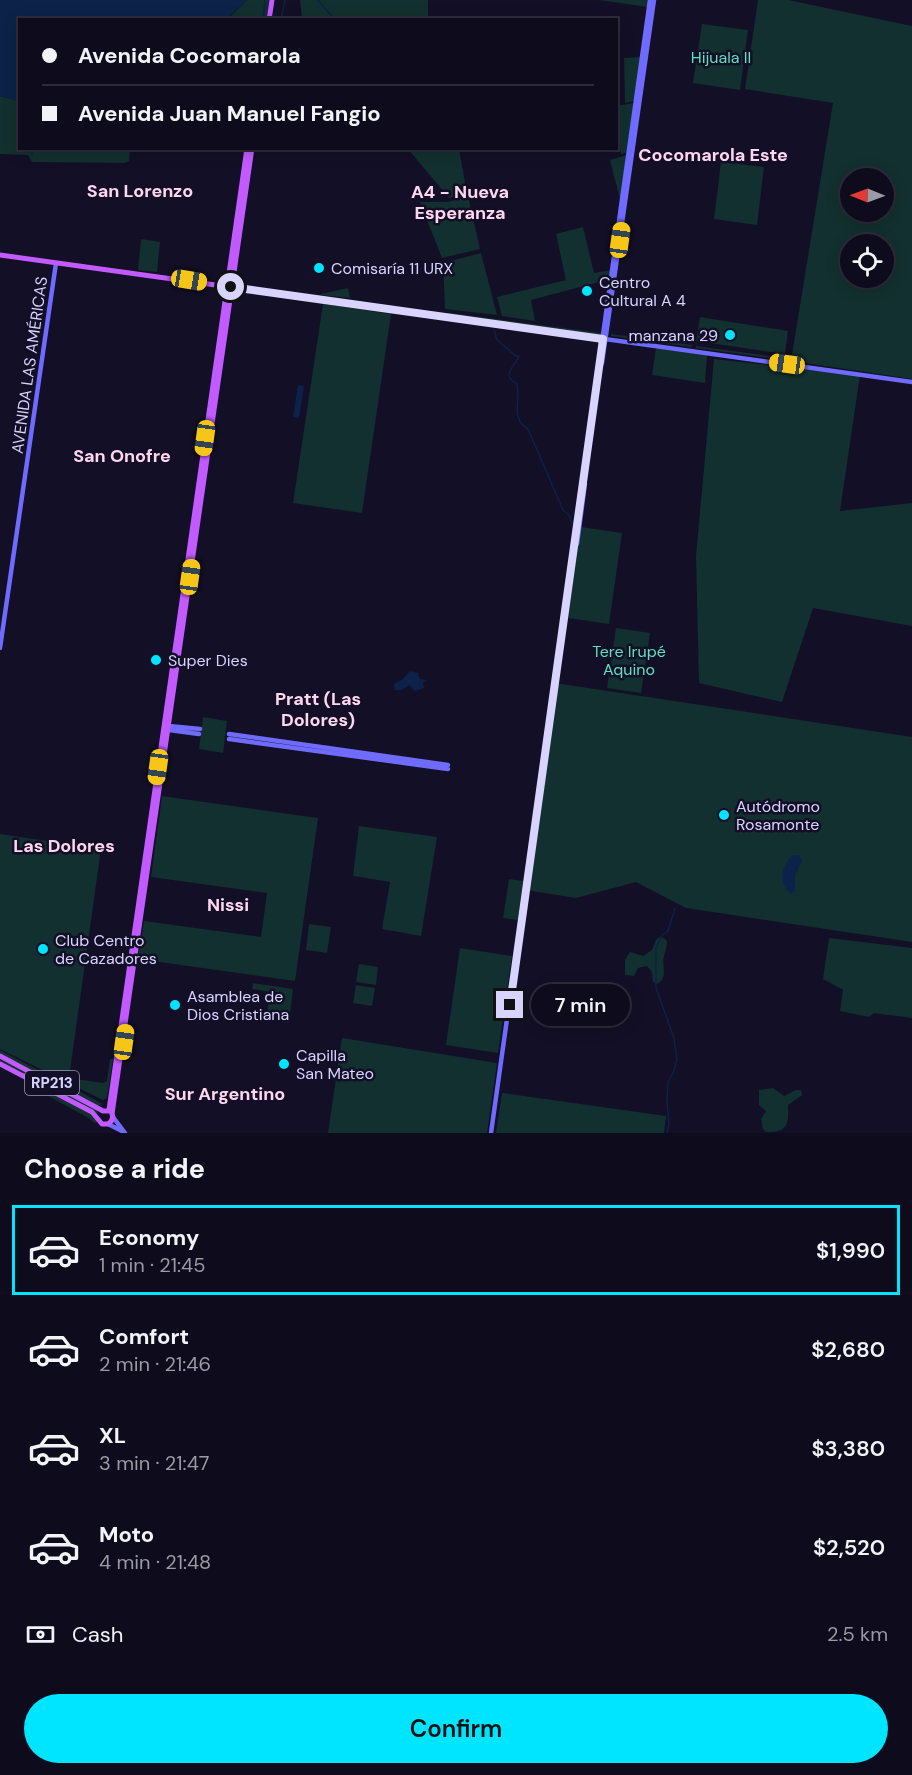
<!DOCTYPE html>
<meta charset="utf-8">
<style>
:root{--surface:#0e0b1c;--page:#171425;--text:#f1f3f6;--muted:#9b9ba3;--line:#2e2b3b;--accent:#00e5ff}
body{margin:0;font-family:"DM Sans",sans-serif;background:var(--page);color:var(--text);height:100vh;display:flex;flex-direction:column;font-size:22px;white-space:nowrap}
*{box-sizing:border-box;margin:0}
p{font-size:20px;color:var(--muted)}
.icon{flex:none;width:33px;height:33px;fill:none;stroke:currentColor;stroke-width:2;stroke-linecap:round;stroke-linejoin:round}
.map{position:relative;height:1133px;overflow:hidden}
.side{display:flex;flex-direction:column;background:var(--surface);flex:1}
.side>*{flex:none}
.hud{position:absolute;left:18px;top:18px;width:600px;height:132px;border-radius:0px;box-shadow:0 3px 15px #0003,0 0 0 2px var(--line);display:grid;align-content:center;height:132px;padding:0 24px;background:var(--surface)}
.needle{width:39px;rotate:271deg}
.tools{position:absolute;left:840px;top:168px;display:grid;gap:12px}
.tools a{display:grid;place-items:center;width:54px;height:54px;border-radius:50%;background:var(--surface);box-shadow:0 3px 15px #0003,0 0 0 2px var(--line);font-size:30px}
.end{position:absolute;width:27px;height:27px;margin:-14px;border:8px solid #d9d4ff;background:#111;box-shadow:0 0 0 3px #111}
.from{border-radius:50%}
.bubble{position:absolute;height:42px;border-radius:21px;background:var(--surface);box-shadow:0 3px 15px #0003,0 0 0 2px var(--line);font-size:20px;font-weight:600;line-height:42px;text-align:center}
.car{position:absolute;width:18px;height:36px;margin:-18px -9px;border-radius:8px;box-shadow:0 0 4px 2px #0007;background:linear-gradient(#f5c518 24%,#345 0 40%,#f5c518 0 76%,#345 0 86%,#f5c518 0)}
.hud b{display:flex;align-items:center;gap:21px;height:57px;font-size:22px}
.hud b+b{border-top:2px solid var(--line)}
.hud i{width:15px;height:15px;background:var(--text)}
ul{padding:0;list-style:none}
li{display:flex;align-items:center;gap:18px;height:90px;margin:0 12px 9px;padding:0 12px;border:3px solid transparent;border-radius:0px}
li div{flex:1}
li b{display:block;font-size:22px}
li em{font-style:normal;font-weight:600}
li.selected{border-color:var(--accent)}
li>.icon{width:54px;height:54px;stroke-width:1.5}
h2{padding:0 24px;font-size:27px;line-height:72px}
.pay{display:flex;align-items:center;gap:15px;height:66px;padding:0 24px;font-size:22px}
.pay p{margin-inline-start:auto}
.button{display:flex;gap:12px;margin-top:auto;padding:12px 24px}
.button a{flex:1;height:69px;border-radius:36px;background:var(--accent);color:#111;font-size:24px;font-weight:600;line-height:69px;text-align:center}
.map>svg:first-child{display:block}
</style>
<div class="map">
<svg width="912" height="1133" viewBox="0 0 912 1133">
<rect width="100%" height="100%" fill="#130f26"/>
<path fill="#12302f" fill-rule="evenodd" d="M 247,0 L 269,0 L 266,19 L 227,20 Z
M 300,0 L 428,0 L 428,19 L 302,19 Z
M 599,0 L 649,0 L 648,7 Z
M 758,0 L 788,0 L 912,26 L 912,379 L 791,361 L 833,103 L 745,89 ZM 850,178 L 884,178 L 884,212 L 850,212 ZM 850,244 L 884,244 L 884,278 L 850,278 Z
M 702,24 L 748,30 L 740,90 L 693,83 Z
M 640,57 L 635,101 L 625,103 L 624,58 Z
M 0,96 L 19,101 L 20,148 L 130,149 L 129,161 L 125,163 L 32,162 L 28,155 L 0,154 Z
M 634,103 L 628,152 L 621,154 L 617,131 L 616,106 Z
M 408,149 L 459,149 L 467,193 L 449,198 Z
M 627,155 L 621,203 L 610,160 Z
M 721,162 L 764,167 L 757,225 L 714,219 Z
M 468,196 L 480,249 L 442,258 L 420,202 L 448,202 Z
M 583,227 L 594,273 L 611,270 L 610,279 L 531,300 L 535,321 L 502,316 L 497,297 L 566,280 L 556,234 Z
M 141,239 L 160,242 L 157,272 L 138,270 Z
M 481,253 L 497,315 L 445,309 L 443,263 Z
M 348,288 L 350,298 L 321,295 L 321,294 Z
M 323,304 L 391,314 L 362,513 L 293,503 Z
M 450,313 L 602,333 L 602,335 L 450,315 Z
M 700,317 L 788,331 L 785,354 L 696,341 Z
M 611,334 L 692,345 L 691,347 L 611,336 Z
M 696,346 L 785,358 L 785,360 L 696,348 Z
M 656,348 L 707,355 L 705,383 L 652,375 Z
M 714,359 L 860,375 L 840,511 L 912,503 L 912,626 L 813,608 L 782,702 L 699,683 L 696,556 Z
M 581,527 L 622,533 L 609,624 L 568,618 Z
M 616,628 L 650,633 L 641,693 L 607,688 Z
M 555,683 L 912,737 L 912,942 L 686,908 L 636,882 L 576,898 L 526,890 Z
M 203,717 L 227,721 L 223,753 L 199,749 Z
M 162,796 L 318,818 L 295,981 L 138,959 L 144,921 L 261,937 L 267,893 L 151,877 Z
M 359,826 L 437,837 L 421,936 L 382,929 L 390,882 L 353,876 Z
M 0,834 L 101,849 L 69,1078 L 103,1083 L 107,1081 L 110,1059 L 113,1059 L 107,1098 L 103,1100 L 0,1049 Z
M 509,879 L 523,881 L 518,920 L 503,918 Z
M 309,924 L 331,927 L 327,953 L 306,950 Z
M 659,937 L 664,938 L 667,941 C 667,947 665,951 664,956 C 661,966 669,978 657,984 L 653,982 L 652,972 L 647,966 L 638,968 L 634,976 L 625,975 L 625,960 L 630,952 L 643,956 L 652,950 L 656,940 Z
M 829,938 L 912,948 L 912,1018 L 874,1013 L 869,1017 L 840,1011 L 843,990 L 823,979 Z
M 460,948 L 512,956 L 498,1053 L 446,1045 Z
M 359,964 L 378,967 L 376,985 L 356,982 Z
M 253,983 L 293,989 L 289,1023 L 266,1020 L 270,992 L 252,989 Z
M 356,985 L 375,988 L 372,1006 L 353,1003 Z
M 342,1038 L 497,1063 L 487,1133 L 328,1133 Z
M 0,1050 L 103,1104 L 98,1106 L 0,1055 Z
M 0,1058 L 98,1110 L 97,1115 L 0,1062 Z
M 29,1081 L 89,1113 L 98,1122 L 95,1123 L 87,1117 L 28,1085 Z
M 773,1088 L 784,1096 L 796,1090 L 801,1090 L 802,1095 L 788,1105 C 789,1123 788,1133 766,1132 L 763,1129 L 761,1119 L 766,1111 L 759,1105 L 759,1090 Z
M 502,1093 L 666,1116 L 664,1133 L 496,1133 Z"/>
<path fill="#0c2248" d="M 0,0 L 247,0 L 227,19 L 20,20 L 19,101 L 0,96 Z
M 298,385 L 304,386 L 299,418 L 293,417 Z
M 410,671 L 418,673 L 420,679 L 427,680 L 423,683 L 424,688 L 415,691 L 409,685 L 402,690 L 395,690 L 394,684 L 402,680 Z
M 793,855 L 799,855 L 802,861 L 795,875 L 795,891 L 791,894 C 778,882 781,866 793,855 Z"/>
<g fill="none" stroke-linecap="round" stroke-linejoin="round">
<path stroke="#0c2248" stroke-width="1.5" d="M 318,0 L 335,20
M 263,20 L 265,0
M 281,20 L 285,0
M 109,148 L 109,149
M 63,150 L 63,148
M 32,154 L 32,148
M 494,330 L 497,340 L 516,356 L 519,356 C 515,367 500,375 517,384 C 521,401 510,418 528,429 L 563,510 L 569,515 L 572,523
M 667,1133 L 669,1124 L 667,1101 L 668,1082 L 673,1073 L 677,1060 L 674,1038 L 656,988 L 656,948 L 662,935 L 668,931 L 675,908"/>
<path stroke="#6f6bff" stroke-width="4.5" d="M 232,287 L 912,382
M 602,363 L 654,0
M 577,544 L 585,484
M 0,648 L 56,263
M 169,726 L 200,729
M 169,730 L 199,734
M 229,734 L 448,765
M 229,739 L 448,769
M 113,1117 L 125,1133
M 108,1124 L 122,1131
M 491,1133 L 650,0"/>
<path stroke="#c25bff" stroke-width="5" d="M 269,20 L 272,0
M 0,255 L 230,287
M 0,1056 L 103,1111 L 111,1111 C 114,1117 113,1121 108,1124 L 102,1124 L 92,1112 L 0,1064
M 109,1110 L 247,148
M 112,1114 L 252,148"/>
</g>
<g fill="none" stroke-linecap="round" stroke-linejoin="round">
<path stroke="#d9d4ff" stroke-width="8" d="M 231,287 L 603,339 L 510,1005"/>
</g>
<g fill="#00e5ff" stroke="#130f26" stroke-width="2">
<circle cx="319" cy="268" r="6"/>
<circle cx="587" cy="291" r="6"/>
<circle cx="730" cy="335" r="6"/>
<circle cx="156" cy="660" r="6"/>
<circle cx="724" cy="815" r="6"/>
<circle cx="43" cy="949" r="6"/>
<circle cx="175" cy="1005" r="6"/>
<circle cx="284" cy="1064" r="6"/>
</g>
<g text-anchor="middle" stroke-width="5" stroke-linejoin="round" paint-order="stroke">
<rect fill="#130f26" stroke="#9e99be" stroke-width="1.5" x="25" y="1071" width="54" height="24" rx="4.5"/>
<g font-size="15" font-weight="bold" fill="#d9d4ff">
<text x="52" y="1088">RP213</text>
</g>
<g font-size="16" fill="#5fe0c0" stroke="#130f26">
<text x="721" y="63">Hijuala II</text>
<text x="629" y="657">Tere Irupé<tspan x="629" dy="18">Aquino</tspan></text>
</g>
<g font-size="16" fill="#d9d4ff" stroke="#130f26" text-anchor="start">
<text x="331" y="274">Comisaría 11 URX</text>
<text x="599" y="288">Centro<tspan x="599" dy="18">Cultural A 4</tspan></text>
<text x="718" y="341" text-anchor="end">manzana 29</text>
<text x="168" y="666">Super Dies</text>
<text x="736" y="812">Autódromo<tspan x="736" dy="18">Rosamonte</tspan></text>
<text x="55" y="946">Club Centro<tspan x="55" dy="18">de Cazadores</tspan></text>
<text x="187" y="1002">Asamblea de<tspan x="187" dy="18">Dios Cristiana</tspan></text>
<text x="296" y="1061">Capilla<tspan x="296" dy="18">San Mateo</tspan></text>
</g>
<g font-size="16" fill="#d9d4ff" stroke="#130f26">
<text transform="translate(29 365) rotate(-82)" y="6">AVENIDA LAS AMÉRICAS</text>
</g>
<g font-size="18" font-weight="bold" fill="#ffd6f0" stroke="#130f26">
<text x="713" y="161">Cocomarola Este</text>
<text x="140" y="197">San Lorenzo</text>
<text x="460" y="198">A4 - Nueva<tspan x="460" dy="21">Esperanza</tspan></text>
<text x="122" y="462">San Onofre</text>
<text x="318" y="705">Pratt (Las<tspan x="318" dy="21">Dolores)</tspan></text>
<text x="64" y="852">Las Dolores</text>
<text x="228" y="911">Nissi</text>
<text x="225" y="1100">Sur Argentino</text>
</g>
</g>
</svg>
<div class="tools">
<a><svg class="needle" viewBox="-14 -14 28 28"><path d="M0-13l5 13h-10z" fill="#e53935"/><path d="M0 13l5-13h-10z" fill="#9b9ba3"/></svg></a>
<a><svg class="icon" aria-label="locate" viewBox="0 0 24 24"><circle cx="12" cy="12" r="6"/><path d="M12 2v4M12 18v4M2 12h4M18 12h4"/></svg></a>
</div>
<i class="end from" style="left:231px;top:287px"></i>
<i class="end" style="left:510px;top:1005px"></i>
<div class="bubble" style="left:531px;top:984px;width:99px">7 min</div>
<i class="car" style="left:620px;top:240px;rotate:8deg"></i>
<i class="car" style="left:189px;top:280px;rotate:99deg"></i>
<i class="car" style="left:787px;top:364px;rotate:278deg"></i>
<i class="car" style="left:205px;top:438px;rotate:188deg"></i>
<i class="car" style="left:190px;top:577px;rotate:8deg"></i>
<i class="car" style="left:158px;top:767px;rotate:188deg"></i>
<i class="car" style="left:124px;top:1042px;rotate:8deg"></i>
<div class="hud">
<b><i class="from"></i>Avenida Cocomarola</b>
<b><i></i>Avenida Juan Manuel Fangio</b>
</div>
</div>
<section class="side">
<h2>Choose a ride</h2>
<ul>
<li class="selected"><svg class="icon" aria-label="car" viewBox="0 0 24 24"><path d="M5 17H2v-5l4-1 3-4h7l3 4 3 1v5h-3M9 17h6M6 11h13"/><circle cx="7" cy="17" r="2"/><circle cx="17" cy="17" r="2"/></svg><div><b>Economy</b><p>1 min · 21:45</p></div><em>$1,990</em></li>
<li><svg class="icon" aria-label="car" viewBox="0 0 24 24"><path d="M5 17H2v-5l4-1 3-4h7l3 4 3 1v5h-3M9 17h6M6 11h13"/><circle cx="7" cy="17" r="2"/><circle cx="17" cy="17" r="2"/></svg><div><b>Comfort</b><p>2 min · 21:46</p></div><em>$2,680</em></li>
<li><svg class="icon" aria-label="car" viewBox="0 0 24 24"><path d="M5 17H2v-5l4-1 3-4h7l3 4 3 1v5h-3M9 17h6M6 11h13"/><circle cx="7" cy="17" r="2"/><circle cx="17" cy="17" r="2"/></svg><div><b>XL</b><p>3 min · 21:47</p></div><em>$3,380</em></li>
<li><svg class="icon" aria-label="car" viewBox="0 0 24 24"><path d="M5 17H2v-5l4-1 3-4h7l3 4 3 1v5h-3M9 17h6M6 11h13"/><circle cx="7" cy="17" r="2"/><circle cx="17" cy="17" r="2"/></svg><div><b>Moto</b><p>4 min · 21:48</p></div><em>$2,520</em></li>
</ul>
<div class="pay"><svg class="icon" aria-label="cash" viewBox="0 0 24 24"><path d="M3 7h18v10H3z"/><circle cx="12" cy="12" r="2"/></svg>Cash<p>2.5 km</p></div>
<div class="button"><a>Confirm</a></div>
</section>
